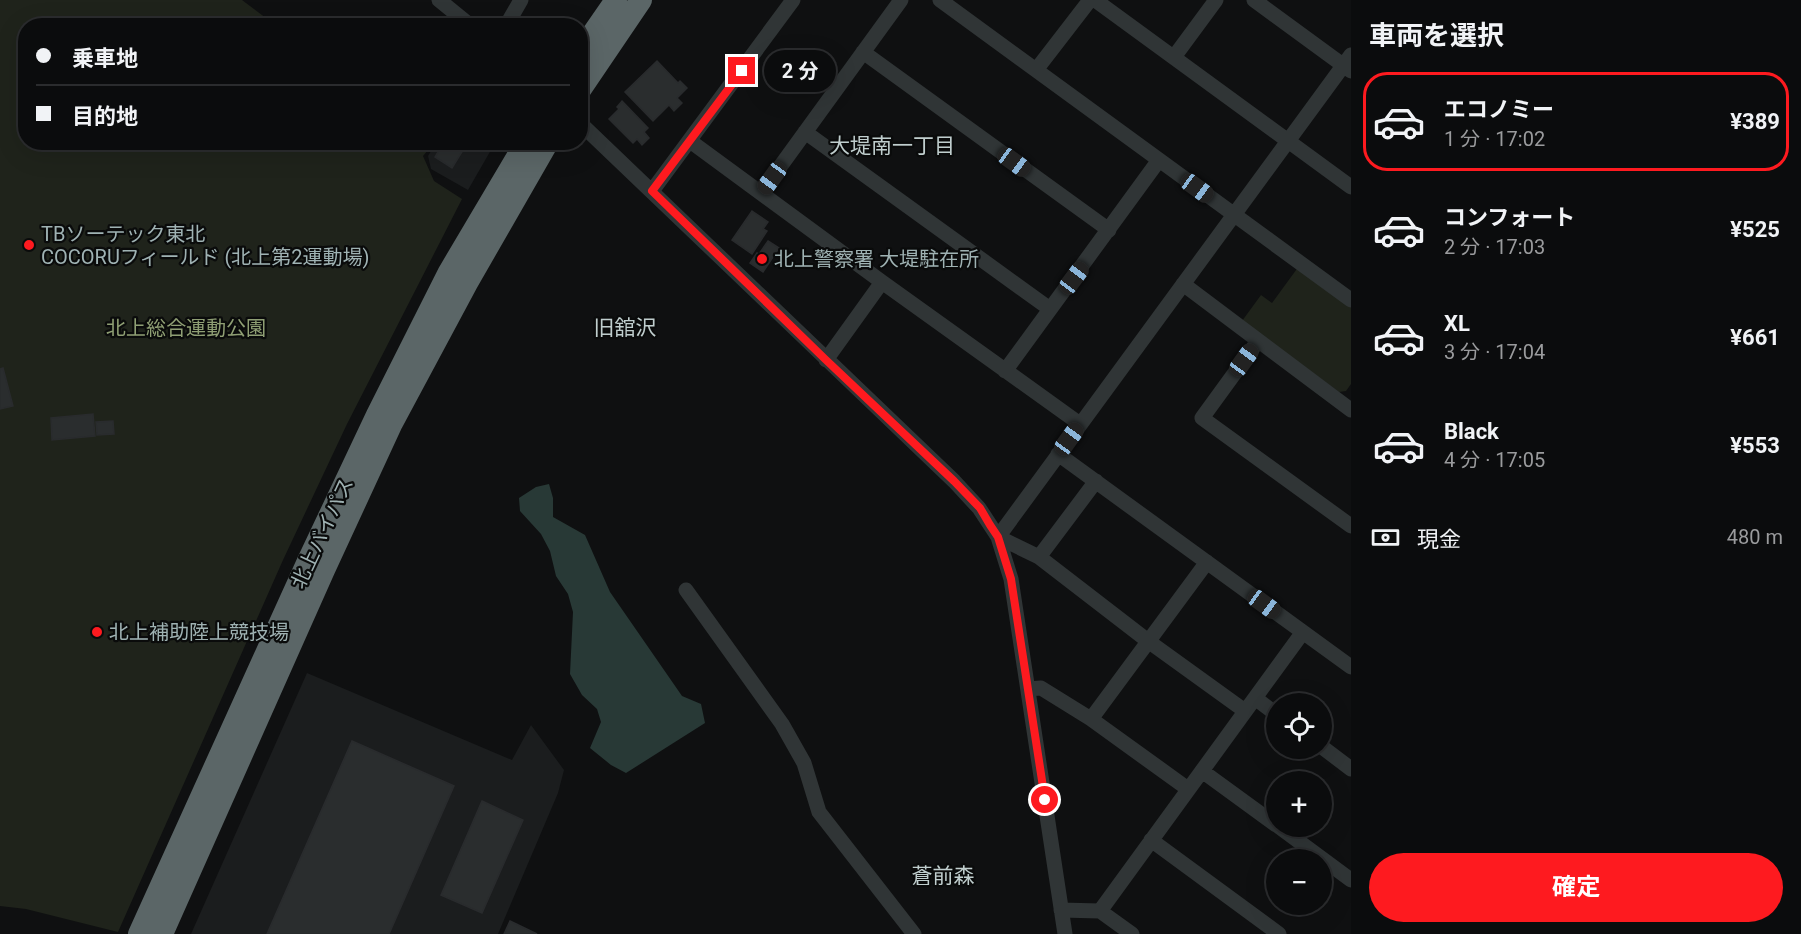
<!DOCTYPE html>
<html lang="ja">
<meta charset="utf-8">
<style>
:root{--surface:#0b0c0d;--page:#191a1b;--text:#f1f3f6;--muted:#9a9b9d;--line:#2b2c2e;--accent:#fe1a1f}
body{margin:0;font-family:Roboto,"Noto Sans JP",sans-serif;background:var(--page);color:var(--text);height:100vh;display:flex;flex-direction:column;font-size:22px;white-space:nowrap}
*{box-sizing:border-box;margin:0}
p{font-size:20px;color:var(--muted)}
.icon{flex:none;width:33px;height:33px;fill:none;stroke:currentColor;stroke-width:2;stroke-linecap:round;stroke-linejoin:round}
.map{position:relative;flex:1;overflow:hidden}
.drawer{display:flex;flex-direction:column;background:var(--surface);width:450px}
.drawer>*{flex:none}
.guide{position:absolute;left:18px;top:18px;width:570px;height:132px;border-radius:24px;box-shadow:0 6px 24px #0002,0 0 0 2px var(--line);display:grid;align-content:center;height:132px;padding:0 18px;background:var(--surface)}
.tools{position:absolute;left:1266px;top:693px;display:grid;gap:12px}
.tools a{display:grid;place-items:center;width:66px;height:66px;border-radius:50%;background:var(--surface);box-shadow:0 6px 24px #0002,0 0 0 2px var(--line);font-size:30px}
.end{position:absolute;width:27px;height:27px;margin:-14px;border:8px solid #fe1a1f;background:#fff;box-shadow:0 0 0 3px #fff}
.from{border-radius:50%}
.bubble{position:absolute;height:42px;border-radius:21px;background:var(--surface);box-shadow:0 6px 24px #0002,0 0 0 2px var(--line);font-size:20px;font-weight:700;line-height:42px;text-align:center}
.car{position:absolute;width:18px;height:36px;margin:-18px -9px;border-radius:8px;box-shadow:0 0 4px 2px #0007;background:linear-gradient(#222 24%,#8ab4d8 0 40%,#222 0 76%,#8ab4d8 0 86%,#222 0)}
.guide b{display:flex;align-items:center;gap:21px;height:57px;font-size:22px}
.guide b+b{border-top:2px solid var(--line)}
.guide i{width:15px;height:15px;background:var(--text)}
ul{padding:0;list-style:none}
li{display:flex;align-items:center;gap:18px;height:99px;margin:0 12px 9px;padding:0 6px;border:3px solid transparent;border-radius:24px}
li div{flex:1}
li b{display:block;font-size:22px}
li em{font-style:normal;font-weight:700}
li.current{border-color:var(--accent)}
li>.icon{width:54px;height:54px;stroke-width:1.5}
h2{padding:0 18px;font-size:27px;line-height:72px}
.pay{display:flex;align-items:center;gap:15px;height:66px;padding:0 18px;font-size:22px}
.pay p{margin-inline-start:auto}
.button{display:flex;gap:12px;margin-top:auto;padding:12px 18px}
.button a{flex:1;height:69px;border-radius:36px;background:var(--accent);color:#fff;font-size:24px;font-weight:700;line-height:69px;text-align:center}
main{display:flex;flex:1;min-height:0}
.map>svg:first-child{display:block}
</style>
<main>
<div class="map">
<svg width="1351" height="934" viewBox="0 0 1351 934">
<rect width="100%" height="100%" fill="#0f1011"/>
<path fill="#1b1d1e" d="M 436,143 L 495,143 L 468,190 L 431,169 L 428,156 Z
M 307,673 L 512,760 L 531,725 L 564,770 L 558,793 L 498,934 L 191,934 Z"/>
<path fill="#1f231b" d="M 0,0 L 242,0 L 275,25 L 26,26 L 26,142 L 434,143 L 423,156 L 434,181 L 462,199 L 347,424 L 283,560 L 118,932 L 26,909 L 0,906 Z
M 1299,266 L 1351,305 L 1351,384 L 1346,391 L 1339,392 L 1242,321 L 1261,295 L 1272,303 Z"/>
<path fill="#283936" d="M 549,484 L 553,498 L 553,517 L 585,535 L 610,592 L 682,696 L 701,704 L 705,723 L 626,773 L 611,765 L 590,748 L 601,722 L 597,709 L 582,695 L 570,674 L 573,612 L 568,594 L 556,576 L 550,551 L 541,534 L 520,511 L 519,498 L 536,487 Z"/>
<path fill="#2a2d2e" stroke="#292b2d" stroke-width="1.5" d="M 657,61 L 678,83 L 680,81 L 687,88 L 677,98 L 682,103 L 674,111 L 669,105 L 653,121 L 625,92 Z
M 622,101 L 648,128 L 644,132 L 649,138 L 642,145 L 637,139 L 633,143 L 609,119 L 619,109 L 617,107 Z
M 444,142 L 468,142 L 452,168 L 435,157 Z
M 752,211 L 768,222 L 763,229 L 767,231 L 752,254 L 732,240 Z
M 768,241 L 779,248 L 763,272 L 750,263 L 757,253 L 759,254 Z
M 3,368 L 13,406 L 0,409 L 0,369 Z
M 93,414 L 95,436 L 52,440 L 51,418 Z
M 113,421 L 114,434 L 97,435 L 96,422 Z
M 352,741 L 454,786 L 389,934 L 267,934 Z
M 482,801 L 523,820 L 482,913 L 441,895 Z
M 510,921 L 537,934 L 504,934 Z"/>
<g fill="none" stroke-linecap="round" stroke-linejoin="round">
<path stroke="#303536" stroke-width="15" d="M 439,0 L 471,26
M 940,0 L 1351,300
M 1095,0 L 1351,187
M 1254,0 L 1351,71
M 506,26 L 521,0
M 863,52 L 1109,230
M 1174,57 L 1216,0
M 1036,70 L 1090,0
M 580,123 L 954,481 L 979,508 L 998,537 L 1011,579 L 1065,934
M 805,132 L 1050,309
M 690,141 L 882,282 L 1080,424
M 652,191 L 793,0
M 761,193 L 901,0
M 1183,284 L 1351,410
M 1258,341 L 1202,418 L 1351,526
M 826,360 L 882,282
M 1005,371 L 1159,160
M 1058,454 L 1351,667
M 998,537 L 1351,55
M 998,537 L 1039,557 L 1148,641 L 1245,711
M 1039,557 L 1096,481
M 686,590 L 782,724 L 804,763 L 819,812 L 914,934
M 1028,689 L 1041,688 L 1091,719 L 1188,789
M 1255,698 L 1276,714
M 1091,719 L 1207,562
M 1322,747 L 1351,769
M 1202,771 L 1276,825
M 1278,826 L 1351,880
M 1151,840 L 1279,934
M 1061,910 L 1100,911 L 1303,632
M 1100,911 L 1132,934"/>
<path stroke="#5b6667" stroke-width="22" d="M 580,52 L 616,0
M 580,90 L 641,0
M 139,934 L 308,561 L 377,415 L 449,272 L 526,142
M 162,934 L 324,570 L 392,423 L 467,283 L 548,142"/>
</g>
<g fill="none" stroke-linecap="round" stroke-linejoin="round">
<path stroke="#fe1a1f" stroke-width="8" d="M 742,71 L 652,191 L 826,360 L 954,481 L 980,508 L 990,525 L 998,537 L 1011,579 L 1045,800"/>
</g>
<g fill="#fe1a1f" stroke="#0a0b0b" stroke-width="2">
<circle cx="29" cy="245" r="6"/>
<circle cx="762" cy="259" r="6"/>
<circle cx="97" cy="632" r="6"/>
</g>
<g text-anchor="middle" stroke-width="4.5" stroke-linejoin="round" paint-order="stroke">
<g font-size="20" fill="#9fb2b3" stroke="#0a0b0b" text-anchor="start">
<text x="41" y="241">TBソーテック東北<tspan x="41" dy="23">COCORUフィールド (北上第2運動場)</tspan></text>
<text x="774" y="266">北上警察署 大堤駐在所</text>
<text x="109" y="639">北上補助陸上競技場</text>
</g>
<g font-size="20" fill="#8f9f74" stroke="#0a0b0b">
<text x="186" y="335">北上総合運動公園</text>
</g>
<g font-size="20" fill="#9fb2b3" stroke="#0a0b0b">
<text transform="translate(322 533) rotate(-65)" y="7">北上バイパス</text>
</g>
<g font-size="21" fill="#c0cece" stroke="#0a0b0b">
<text x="892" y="153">大堤南一丁目</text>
<text x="625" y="335">旧舘沢</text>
<text x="943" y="883">蒼前森</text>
</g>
</g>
</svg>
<div class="tools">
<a><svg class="icon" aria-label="locate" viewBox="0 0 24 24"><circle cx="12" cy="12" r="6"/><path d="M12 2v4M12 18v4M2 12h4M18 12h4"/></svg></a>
<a>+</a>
<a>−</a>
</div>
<i class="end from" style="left:1045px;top:800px"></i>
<i class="end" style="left:742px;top:71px"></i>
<div class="bubble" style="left:764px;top:50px;width:72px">2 分</div>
<i class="car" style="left:1014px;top:162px;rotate:126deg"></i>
<i class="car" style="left:772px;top:178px;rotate:216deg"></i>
<i class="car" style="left:1197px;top:188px;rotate:126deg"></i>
<i class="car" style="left:1074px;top:278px;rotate:37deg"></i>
<i class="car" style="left:1244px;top:360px;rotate:36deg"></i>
<i class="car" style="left:1069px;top:439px;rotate:36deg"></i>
<i class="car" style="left:1264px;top:604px;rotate:126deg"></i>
<div class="guide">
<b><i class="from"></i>乗車地</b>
<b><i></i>目的地</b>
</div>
</div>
<section class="drawer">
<h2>車両を選択</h2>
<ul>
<li class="current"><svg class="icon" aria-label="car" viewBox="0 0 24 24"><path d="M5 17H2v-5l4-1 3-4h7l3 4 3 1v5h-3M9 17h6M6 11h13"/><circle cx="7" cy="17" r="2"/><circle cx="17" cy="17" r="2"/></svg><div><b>エコノミー</b><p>1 分 · 17:02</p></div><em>¥389</em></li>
<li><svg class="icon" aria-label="car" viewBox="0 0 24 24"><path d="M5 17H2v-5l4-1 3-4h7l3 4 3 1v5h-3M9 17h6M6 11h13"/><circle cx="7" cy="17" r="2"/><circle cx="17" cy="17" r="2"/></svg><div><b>コンフォート</b><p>2 分 · 17:03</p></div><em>¥525</em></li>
<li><svg class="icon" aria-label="car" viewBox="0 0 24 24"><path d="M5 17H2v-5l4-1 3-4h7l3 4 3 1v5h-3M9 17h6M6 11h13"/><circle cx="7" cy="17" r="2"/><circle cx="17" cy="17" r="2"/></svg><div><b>XL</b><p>3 分 · 17:04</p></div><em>¥661</em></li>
<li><svg class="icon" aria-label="car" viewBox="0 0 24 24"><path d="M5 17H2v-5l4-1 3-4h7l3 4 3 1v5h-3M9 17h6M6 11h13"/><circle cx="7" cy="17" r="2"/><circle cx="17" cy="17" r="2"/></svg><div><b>Black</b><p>4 分 · 17:05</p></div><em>¥553</em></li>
</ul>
<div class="pay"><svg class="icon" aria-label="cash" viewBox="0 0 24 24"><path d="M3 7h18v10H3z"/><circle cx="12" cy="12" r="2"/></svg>現金<p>480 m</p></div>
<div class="button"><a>確定</a></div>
</section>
</main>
